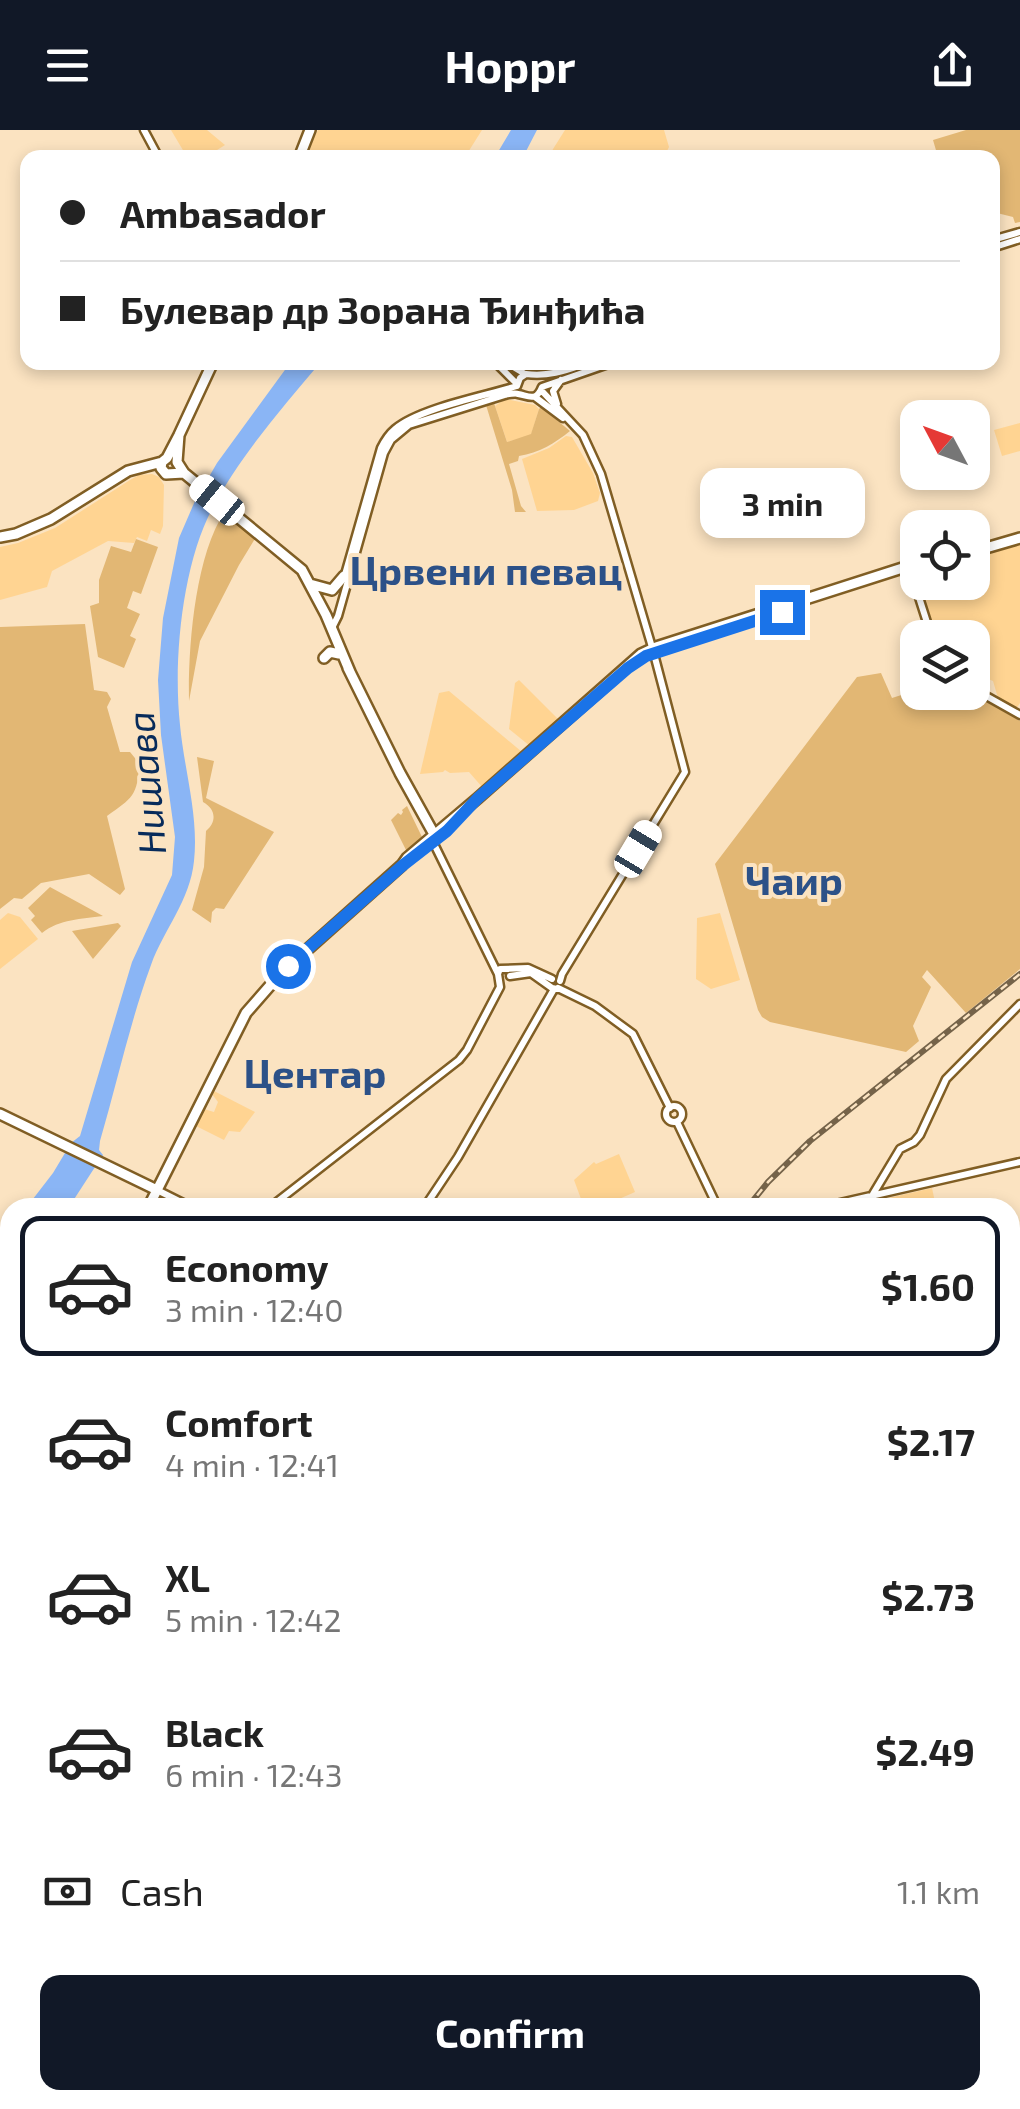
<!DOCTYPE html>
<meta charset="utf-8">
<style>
:root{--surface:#fff;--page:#f2f2f2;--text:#222;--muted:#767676;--line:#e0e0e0;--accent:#111827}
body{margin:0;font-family:"Exo 2",sans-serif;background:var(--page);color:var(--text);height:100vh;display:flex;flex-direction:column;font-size:38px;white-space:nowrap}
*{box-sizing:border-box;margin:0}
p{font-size:32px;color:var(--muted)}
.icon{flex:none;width:55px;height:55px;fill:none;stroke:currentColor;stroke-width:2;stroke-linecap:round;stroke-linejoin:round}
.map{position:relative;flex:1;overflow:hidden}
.details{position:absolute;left:0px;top:1068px;width:1020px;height:912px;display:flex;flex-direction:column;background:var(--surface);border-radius:30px 30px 0 0;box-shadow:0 5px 15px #0003}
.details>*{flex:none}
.banner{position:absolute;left:20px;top:20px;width:980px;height:220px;border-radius:20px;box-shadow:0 5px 15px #0003;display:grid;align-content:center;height:220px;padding:0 40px;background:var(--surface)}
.needle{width:65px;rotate:311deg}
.fabs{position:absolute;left:900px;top:270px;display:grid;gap:20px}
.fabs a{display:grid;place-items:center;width:90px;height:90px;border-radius:20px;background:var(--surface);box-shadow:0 5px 15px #0003;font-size:50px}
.end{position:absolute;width:45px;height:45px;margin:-22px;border:12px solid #1a73e8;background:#fff;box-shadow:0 0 0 5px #fff}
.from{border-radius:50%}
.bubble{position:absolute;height:70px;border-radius:20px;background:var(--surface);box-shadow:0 5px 15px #0003;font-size:32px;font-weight:700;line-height:70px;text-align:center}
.car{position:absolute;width:30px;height:60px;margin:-30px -15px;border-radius:12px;box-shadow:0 0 8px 2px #0007;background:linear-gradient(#fff 24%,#345 0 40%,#fff 0 76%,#345 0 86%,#fff 0)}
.banner b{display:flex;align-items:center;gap:35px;height:95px;font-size:38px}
.banner b+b{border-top:2px solid var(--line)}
.banner i{width:25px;height:25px;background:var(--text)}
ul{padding:18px 0 0;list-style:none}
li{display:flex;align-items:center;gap:30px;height:140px;margin:0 20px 15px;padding:0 20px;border:5px solid transparent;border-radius:20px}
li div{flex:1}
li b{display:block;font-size:38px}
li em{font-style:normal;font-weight:700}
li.active{border-color:var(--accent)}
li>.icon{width:90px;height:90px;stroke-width:1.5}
.pay{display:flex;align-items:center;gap:25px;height:110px;padding:0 40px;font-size:38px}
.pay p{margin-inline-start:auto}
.action{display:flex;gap:20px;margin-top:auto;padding:20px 40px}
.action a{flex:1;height:115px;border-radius:20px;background:var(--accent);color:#fff;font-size:40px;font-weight:700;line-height:115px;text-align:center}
header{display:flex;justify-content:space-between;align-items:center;height:130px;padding:0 40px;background:var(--accent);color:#fff;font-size:45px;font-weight:700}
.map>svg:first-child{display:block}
</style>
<header><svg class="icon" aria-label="menu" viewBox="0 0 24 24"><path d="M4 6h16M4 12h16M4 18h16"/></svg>Hoppr<svg class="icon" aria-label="share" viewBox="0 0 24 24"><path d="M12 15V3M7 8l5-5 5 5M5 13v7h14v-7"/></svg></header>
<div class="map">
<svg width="1020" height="1979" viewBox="0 0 1020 1979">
<rect width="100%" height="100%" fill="#fbe3c1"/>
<path fill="#ffd492" d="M 171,0 L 207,0 L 225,15 L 206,27 L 187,27 Z
M 318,0 L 482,0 L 465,27 L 304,27 Z
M 565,0 L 664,0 L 669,17 L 664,27 L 548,27 Z
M 505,269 L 535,275 L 539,279 L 531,305 L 507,312 L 495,276 Z
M 1020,293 L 1020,321 L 1002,326 L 994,300 Z
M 566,306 L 572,307 L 593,343 L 600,363 L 598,371 L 574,380 L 537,381 L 522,329 L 549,318 Z
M 152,344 L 159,347 L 164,355 L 163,396 L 160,404 L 151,400 L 147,411 L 137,407 L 134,413 L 108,411 L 52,441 L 47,457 L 0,470 L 0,417 L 18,413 L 55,398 L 130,350 L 139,345 Z
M 1020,414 L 1020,573 L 1016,579 L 998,568 L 993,551 L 973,543 L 972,508 L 936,507 L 920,459 L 925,457 L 923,453 L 972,452 L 973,429 Z
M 519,550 L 558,589 L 530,616 L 509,599 L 515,553 Z
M 449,561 L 522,622 L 483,658 L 469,642 L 450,643 L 445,640 L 443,642 L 420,644 L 439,563 Z
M 8,783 L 20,787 L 38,809 L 0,839 L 0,790 Z
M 720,783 L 740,850 L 711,859 L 696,849 L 697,788 Z
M 214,961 L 255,982 L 240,1002 L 229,1001 L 224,1010 L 196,996 L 204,979 L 214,982 L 218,972 L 212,964 Z
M 619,1024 L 635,1062 L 601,1077 L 584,1077 L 574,1050 L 594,1032 L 596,1034 Z
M 932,1058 L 936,1077 L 878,1077 L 877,1074 L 880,1070 Z"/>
<path fill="#e2b774" d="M 966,0 L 1020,0 L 1020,92 L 1015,93 L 1013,87 L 993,82 L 992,28 L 938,27 L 933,10 Z
M 494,273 L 507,312 L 531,304 L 539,279 L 541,277 L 570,301 C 555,313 539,323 519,326 L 518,331 L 509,334 L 521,376 L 526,382 L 515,382 L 512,360 L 486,275 Z
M 225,381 L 256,407 L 239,435 L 200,511 L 189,571 C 188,517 195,426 225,381 Z
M 136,409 L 158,417 L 141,464 L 133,461 L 127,478 L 140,484 L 130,506 L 136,509 L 124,538 L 98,527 L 90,476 L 99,473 L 99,450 L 111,416 L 131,422 Z
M 85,494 L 94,560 L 107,562 L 111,569 L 107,577 L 120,622 L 130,622 L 139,633 C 138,666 132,668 107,686 L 125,759 L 120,765 L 89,744 L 41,753 L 22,769 L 14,768 L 0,779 L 0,497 Z
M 881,543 L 892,568 L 917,560 L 918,562 L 971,563 L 1020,591 L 1020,839 L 966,883 L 927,840 L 922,847 L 931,857 L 913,896 L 919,911 L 906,922 L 770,892 L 762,887 L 758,880 L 715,734 L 857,547 Z
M 197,627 L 214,631 L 206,668 L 274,702 L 224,779 L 216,778 L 212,782 L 211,793 L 192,780 L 204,737 L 206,701 C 217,692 216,679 203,672 Z
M 407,676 L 422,707 L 407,722 L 391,690 L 398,683 L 401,685 L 403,682 L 402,680 Z
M 50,757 L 103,786 C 81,789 60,789 42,803 L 31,790 L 35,786 L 28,778 Z
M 118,793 L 121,796 L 93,829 L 72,801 Z"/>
<path fill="#8ab5f5" d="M 511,0 L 537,0 L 523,27 L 495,27 Z
M 290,233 L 320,233 C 282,278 240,326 212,379 C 182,436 173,531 180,595 C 184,639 199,686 194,731 C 190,771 164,799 151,835 C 130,892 117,953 100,1011 L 99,1020 L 103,1025 L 98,1037 L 95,1037 L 69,1077 L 26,1078 L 53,1043 L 71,1013 L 80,1006 L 132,832 L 172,745 L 175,707 L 161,605 L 158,550 L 163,488 L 179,408 L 195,371 L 217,333 Z"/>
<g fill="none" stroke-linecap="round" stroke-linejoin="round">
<g stroke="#805e24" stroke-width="11">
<path id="minor" d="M 144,0 L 159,28
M 992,110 L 1020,102
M 992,118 L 1020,109
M 495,232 L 517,254
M 505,232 L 525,244
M 517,256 L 520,248 L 526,244 C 550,247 567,240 591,232
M 541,260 L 583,305 L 601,344 L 654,524 L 685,642 L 562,844 L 560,851
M 535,267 L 563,288
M 557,274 L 553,261 L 561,250
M 909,436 L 932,508
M 344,448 L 381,318 C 385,310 389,304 395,299 C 420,278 485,266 517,256
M 332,498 L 338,486 L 384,323 L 391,310 L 409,295 L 505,265 C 507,264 516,263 518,264 C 529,266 536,272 542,257 L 614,232
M 972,558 L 1020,585
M 433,712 L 498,844
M 510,846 L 531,843 L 552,858 L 557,859
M 558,858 L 595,876 L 633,904 L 670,978
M666 984a8 8 0 1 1 16 0a8 8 0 1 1-16 0Z
M 677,992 L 718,1078
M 157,1060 L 193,1078
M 873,1064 L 900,1019 L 914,1012 L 920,1005 L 946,949 L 1020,874
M 269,1078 L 459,930 L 467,920 L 500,857 L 498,844 L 500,839 L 528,838 L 552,849
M 424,1078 L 458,1027 L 554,859
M 818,1078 L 1020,1032
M 0,1360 L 10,1343
M 0,1483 L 10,1484
M 115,1979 L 116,1970"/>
</g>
<g stroke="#805e24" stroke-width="14">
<path id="major" d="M 299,28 L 310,0
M 179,305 L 177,332 L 184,343 L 302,440 L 326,485 L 350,542
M 162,332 L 161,338 L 166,344 L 184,343
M 0,407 L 16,404 L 51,389 L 128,341 L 162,332 L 167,328 L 179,305 L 213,232
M 972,422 L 1020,408
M 310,454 L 332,460 L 344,446
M 324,528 L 330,522 L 339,524
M 348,538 L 400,643 L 435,706
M 0,984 L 157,1060
M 148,1078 L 246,883 L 281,843 L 402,735 L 407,728 L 478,668 L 641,524 L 656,517 L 918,433
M 0,1690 L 10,1678"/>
</g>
<use href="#minor" stroke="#fff" stroke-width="6"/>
<use href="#major" stroke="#fff" stroke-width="9"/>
<g stroke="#756349" stroke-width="6">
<path id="rail" d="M 747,1078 L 768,1052 L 810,1011 L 1020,844
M 0,1197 L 10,1214
M 0,1583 L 10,1571"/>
</g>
<use href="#rail" stroke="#fbe3c1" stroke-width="2.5" stroke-dasharray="8" stroke-linecap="butt"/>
</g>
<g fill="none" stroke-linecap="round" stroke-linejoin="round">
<path stroke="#1a73e8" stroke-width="12" d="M 288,836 L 402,736 L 447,701 L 478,668 L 628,538 L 646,526 L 782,482"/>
</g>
<g text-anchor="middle" stroke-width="8" stroke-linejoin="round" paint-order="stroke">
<g font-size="38" font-style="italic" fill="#072b5b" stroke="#fbe3c1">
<text transform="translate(147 653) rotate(-95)" y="13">Нишава</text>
</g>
<g font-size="40" font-weight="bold" fill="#2c5188" stroke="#fbe3c1">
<text x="486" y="455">Црвени певац</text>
<text x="794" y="765">Чаир</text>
<text x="315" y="958">Центар</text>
</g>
</g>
</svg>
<div class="fabs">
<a><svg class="needle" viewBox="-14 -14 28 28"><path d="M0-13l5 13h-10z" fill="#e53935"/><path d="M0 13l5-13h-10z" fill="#767676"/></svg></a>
<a><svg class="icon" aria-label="locate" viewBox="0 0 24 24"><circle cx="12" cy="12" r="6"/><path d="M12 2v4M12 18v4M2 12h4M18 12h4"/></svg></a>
<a><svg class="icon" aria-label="layers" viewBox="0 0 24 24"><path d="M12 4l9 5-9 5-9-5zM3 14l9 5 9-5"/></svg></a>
</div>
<i class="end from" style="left:288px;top:836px"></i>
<i class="end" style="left:782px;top:482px"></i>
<div class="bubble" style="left:700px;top:338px;width:165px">3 min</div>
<i class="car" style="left:217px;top:370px;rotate:309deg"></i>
<i class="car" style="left:638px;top:719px;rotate:31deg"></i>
<div class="banner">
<b><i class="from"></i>Ambasador</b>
<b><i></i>Булевар др Зорана Ђинђића</b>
</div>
<section class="details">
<ul>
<li class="active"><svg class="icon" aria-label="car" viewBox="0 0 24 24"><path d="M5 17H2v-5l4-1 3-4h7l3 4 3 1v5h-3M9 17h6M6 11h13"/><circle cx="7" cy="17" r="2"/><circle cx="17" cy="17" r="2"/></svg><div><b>Economy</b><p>3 min · 12:40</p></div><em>$1.60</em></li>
<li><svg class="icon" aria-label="car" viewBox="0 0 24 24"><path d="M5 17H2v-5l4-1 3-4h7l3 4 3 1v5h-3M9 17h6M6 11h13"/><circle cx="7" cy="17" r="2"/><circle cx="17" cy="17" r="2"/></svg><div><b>Comfort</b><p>4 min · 12:41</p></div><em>$2.17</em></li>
<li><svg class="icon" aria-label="car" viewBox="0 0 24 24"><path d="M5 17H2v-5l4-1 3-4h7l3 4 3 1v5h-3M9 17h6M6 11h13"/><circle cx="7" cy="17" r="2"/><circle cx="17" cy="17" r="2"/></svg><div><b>XL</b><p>5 min · 12:42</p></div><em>$2.73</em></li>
<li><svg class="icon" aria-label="car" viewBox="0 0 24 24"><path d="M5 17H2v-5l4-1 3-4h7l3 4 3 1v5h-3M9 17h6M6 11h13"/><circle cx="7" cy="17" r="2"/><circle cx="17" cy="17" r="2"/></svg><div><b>Black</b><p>6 min · 12:43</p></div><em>$2.49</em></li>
</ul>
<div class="pay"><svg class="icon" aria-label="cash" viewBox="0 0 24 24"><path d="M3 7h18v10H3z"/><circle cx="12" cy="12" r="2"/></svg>Cash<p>1.1 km</p></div>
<div class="action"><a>Confirm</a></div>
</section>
</div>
